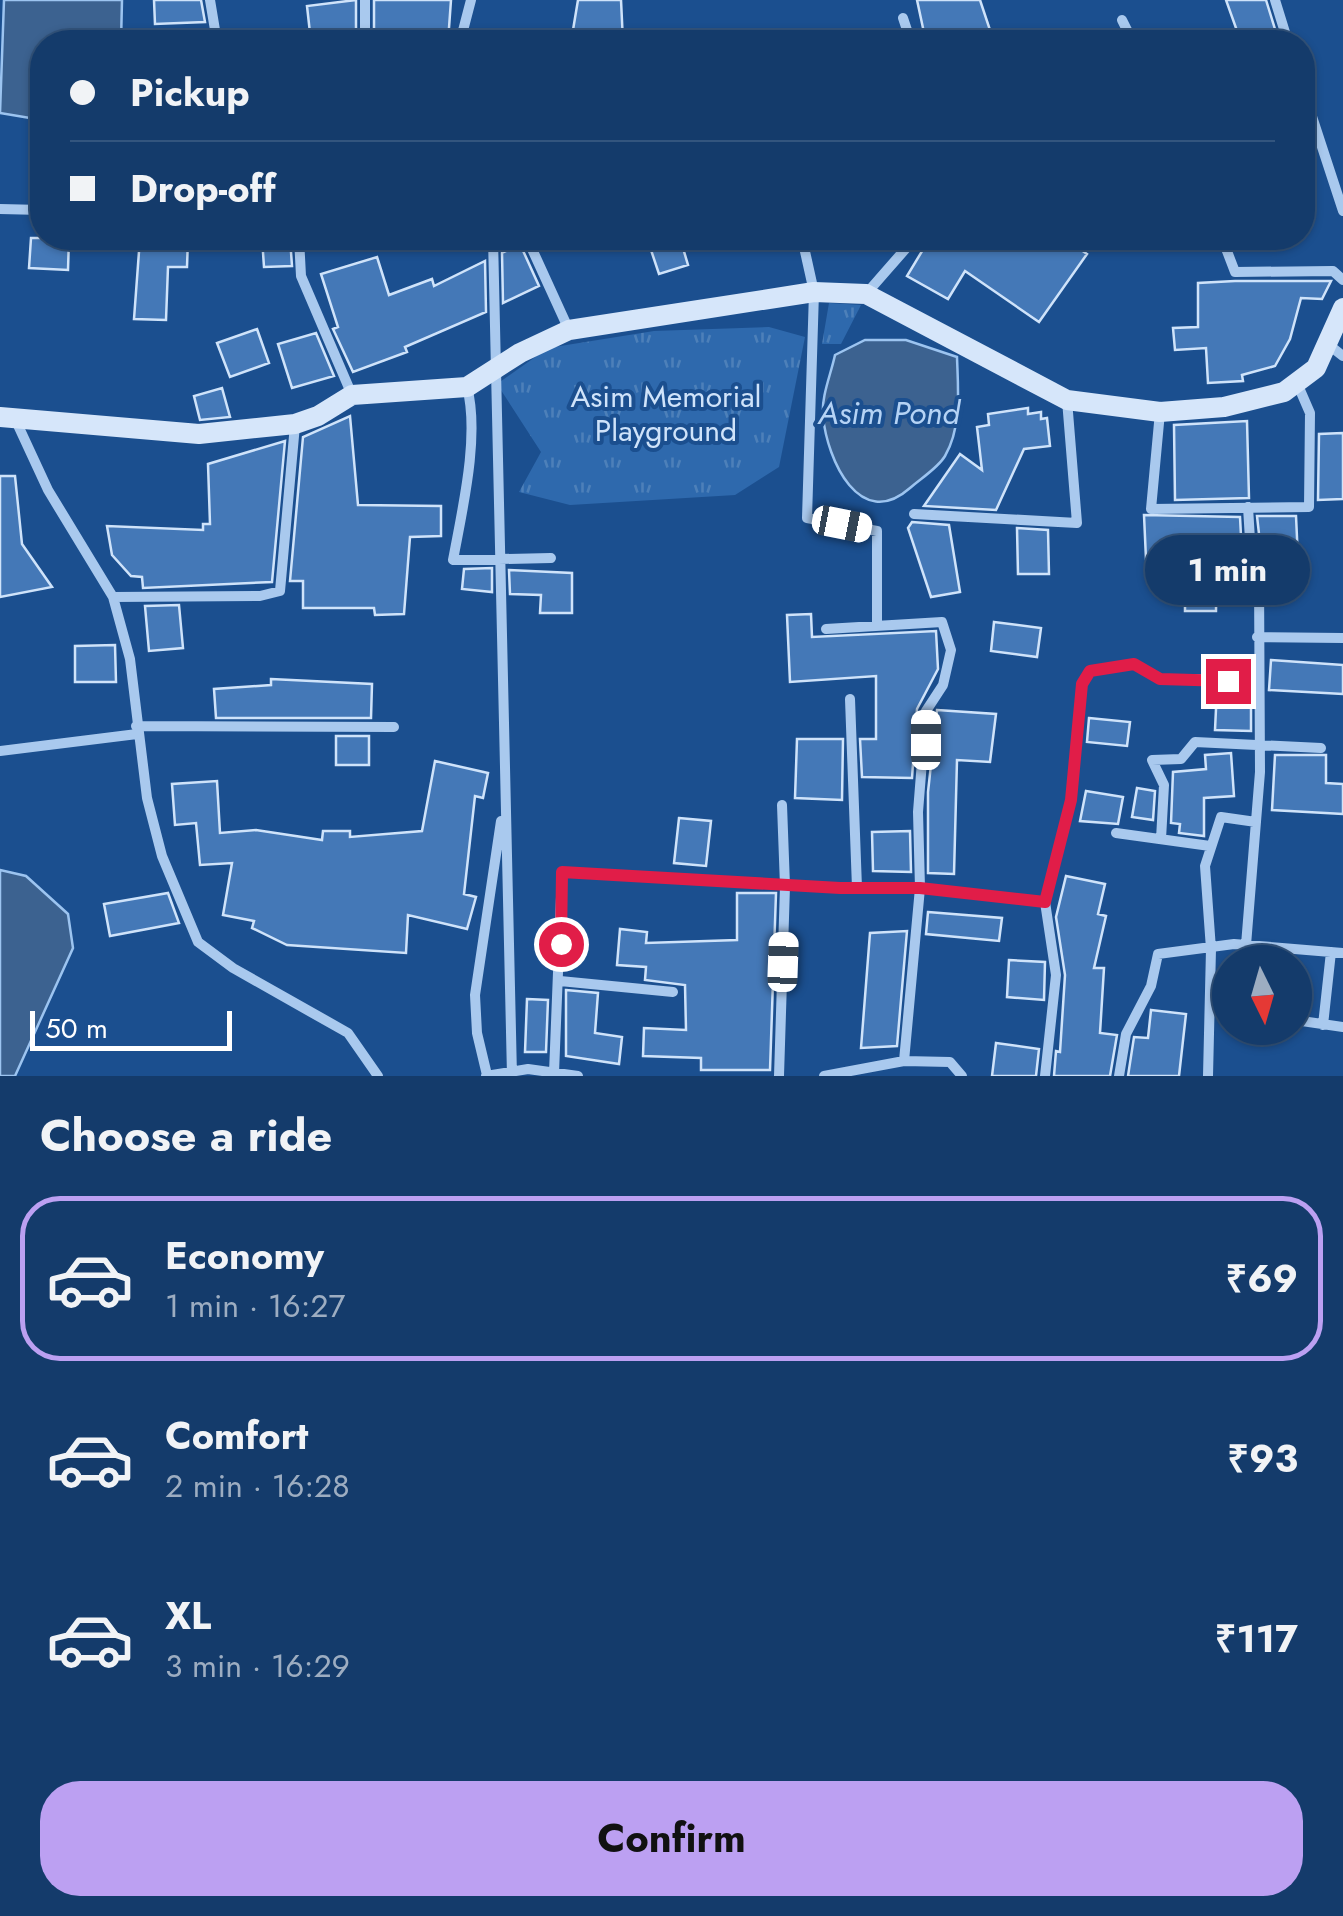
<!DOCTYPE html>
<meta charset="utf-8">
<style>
:root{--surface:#143b6b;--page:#214673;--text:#f1f3f6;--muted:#9dadc1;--line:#33557e;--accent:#bca0f2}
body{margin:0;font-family:Jost,sans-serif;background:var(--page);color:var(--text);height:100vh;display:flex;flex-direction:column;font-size:38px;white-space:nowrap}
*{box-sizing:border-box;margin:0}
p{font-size:32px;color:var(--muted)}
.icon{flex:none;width:55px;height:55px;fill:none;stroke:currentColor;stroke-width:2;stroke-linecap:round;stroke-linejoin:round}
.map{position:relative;height:1076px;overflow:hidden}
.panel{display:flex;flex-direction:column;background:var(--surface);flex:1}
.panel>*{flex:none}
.top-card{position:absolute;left:30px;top:30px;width:1285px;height:220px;border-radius:40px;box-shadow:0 2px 8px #0004,0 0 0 2px var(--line);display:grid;align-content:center;height:220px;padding:0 40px;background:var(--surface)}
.needle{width:65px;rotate:175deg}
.buttons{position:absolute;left:1212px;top:945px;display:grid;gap:20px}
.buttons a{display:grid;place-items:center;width:100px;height:100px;border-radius:50%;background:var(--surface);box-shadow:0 2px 8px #0004,0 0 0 2px var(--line);font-size:50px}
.scale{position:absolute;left:30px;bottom:25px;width:202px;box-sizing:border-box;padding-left:10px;border:5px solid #fff;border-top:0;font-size:28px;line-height:35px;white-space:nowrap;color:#fff;-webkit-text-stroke:8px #1b4f8f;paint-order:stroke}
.end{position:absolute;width:45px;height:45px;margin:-22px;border:12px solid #e11d48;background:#fff;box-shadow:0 0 0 5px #fff}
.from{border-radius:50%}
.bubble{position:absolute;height:70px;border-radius:35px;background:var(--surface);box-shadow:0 2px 8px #0004,0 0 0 2px var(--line);font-size:32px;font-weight:700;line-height:70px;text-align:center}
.car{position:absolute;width:30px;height:60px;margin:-30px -15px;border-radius:12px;box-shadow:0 0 8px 2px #0007;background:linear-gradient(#fff 24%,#345 0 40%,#fff 0 76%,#345 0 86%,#fff 0)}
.top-card b{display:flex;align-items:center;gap:35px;height:95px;font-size:38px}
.top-card b+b{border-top:2px solid var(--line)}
.top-card i{width:25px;height:25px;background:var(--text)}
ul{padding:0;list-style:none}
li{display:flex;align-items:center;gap:30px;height:165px;margin:0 20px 15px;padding:0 20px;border:5px solid transparent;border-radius:40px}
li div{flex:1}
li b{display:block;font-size:38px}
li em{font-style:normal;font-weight:700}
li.selected{border-color:var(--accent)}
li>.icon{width:90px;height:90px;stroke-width:1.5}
h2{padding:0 40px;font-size:45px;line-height:120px}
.action{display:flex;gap:20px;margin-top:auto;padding:20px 40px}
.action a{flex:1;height:115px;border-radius:40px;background:var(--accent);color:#111;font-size:40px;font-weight:700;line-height:115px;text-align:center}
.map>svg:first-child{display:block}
</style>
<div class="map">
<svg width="1343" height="1076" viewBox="0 0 1343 1076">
<defs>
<pattern id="grass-tufts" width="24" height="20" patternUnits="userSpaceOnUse" patternTransform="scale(2.5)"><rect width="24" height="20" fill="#2e69ad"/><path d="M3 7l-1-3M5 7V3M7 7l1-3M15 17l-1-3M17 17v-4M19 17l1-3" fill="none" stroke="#4d80b9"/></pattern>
</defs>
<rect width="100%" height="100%" fill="#1b4f8f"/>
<path fill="url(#grass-tufts)" d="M 829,303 L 861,305 L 841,344 L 822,344 Z
M 769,327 L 805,337 L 779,467 L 735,495 L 570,505 L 519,492 L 541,452 L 497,384 L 548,348 L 654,331 Z"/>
<path fill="#3c6290" stroke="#9cc4f0" stroke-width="2.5" d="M 4,0 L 122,0 L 121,42 L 42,42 L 42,120 L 0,113 Z
M 865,340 L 906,340 L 957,357 C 958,389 962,427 945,456 C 938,468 920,479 910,488 C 860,532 827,460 823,416 C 821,397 831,374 835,355 Z
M 0,870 L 26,876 L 68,914 L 73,948 L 15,1076 L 0,1076 Z"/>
<path fill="#4478b7" stroke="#cfe3fa" stroke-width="2.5" d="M 154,0 L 201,0 L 205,22 L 155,24 Z
M 356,0 L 356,42 L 311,42 L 307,6 Z
M 374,0 L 451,0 L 448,42 L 374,42 Z
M 578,0 L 621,0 L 623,42 L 571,42 Z
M 917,0 L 980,0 L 994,42 L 926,42 Z
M 1226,0 L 1266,0 L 1279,42 L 1241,42 Z
M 31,238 L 69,238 L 68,270 L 29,268 Z
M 140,238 L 188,238 L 187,267 L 168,267 L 166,320 L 134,319 Z
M 262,238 L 290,238 L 292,266 L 264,267 Z
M 647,238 L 680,238 L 688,265 L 659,274 Z
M 930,238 L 1064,238 L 1087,254 L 1039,322 L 965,271 L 948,299 L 907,276 Z
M 520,244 L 539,286 L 503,303 L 502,253 Z
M 377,257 L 389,295 L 432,279 L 434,286 L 485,261 L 486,312 L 405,347 L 407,352 L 353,372 L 333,329 L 338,327 L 321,274 Z
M 1235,281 L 1331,281 L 1322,299 L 1301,298 L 1290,339 L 1275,366 L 1242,375 L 1243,381 L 1208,383 L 1206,348 L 1175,350 L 1173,328 L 1198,327 L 1198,283 Z
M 257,329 L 269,363 L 230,377 L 217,343 Z
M 316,333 L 334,376 L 292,388 L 278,344 Z
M 222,388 L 230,417 L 200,420 L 194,396 Z
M 1028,408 L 1028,414 L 1041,412 L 1041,419 L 1047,418 L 1050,446 L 1024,449 L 996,510 L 924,506 L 960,454 L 982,470 L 977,427 L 989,425 L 988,414 Z
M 350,416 L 358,505 L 441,506 L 441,536 L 410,537 L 404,614 L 375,615 L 374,608 L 303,608 L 303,581 L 290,581 L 303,437 Z
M 1247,421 L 1249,498 L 1175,500 L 1174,425 Z
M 1343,433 L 1343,499 L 1318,500 L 1319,434 Z
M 285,441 L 272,582 L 143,588 L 142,577 L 131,576 L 112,555 L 107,526 L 203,530 L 203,524 L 210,524 L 208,464 Z
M 0,476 L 15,476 L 22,544 L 52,587 L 0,597 Z
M 1144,515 L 1240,517 L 1242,555 L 1217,556 L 1216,611 L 1185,611 L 1185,557 L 1146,559 Z
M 1257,516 L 1296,516 L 1298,559 L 1262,561 Z
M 912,522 L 949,525 L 960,592 L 931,597 L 908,528 Z
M 1017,528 L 1048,530 L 1049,574 L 1018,574 Z
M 492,568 L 492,592 L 462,589 L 464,569 Z
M 509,570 L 572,573 L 572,613 L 540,613 L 541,595 L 510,594 Z
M 179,605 L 183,648 L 149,651 L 145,606 Z
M 811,614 L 812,637 L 936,631 L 938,669 L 917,709 L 912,778 L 862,777 L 860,739 L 876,739 L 876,676 L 790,682 L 787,615 Z
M 994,622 L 1041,628 L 1037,657 L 991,651 Z
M 115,645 L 116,682 L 75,682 L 75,646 Z
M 1271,660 L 1343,665 L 1343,694 L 1269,690 Z
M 271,679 L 372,684 L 371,718 L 216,718 L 214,689 L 271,685 Z
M 1217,688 L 1251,689 L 1251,731 L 1215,730 Z
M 937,710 L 996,714 L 990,762 L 957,760 L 954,874 L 928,873 L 928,792 Z
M 1089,718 L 1130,722 L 1127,746 L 1087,742 Z
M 336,736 L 369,736 L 369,765 L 336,765 Z
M 797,739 L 843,739 L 842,800 L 795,798 Z
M 1231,753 L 1234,796 L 1204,798 L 1204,836 L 1179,833 L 1180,824 L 1171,823 L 1173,772 L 1206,769 L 1205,755 Z
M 1275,755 L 1326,755 L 1326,783 L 1343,784 L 1343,814 L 1272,810 Z
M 435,761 L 488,773 L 483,798 L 475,796 L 464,894 L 476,897 L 467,929 L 408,915 L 406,953 L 287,945 L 252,928 L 254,921 L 223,915 L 232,863 L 200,865 L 196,823 L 175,825 L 172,784 L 217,781 L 220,833 L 256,830 L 322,840 L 323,831 L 350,831 L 350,837 L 422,831 Z
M 1137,788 L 1155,791 L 1153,820 L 1132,817 Z
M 1086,791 L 1123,797 L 1118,824 L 1080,821 Z
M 679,818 L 711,821 L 706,866 L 674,863 Z
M 910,831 L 911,872 L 873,871 L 872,832 Z
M 1066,876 L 1105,884 L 1098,914 L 1106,916 L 1094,968 L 1104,968 L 1100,1033 L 1117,1035 L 1110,1076 L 1054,1076 L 1056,1051 L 1060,1052 L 1065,975 L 1056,917 Z
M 168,893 L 179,923 L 110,936 L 104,904 Z
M 737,893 L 776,893 L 770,1070 L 701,1070 L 701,1058 L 643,1056 L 644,1028 L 686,1030 L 685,985 L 645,980 L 646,967 L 617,965 L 620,929 L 647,932 L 646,943 L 737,940 Z
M 928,912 L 1002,918 L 999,941 L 926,934 Z
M 907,931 L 897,1046 L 861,1048 L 870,933 Z
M 1009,960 L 1045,962 L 1044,1000 L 1007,997 Z
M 566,990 L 598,993 L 595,1033 L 622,1037 L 619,1064 L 566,1056 Z
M 527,999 L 548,1000 L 546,1052 L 525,1052 Z
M 1151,1010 L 1186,1014 L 1179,1076 L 1128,1076 L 1134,1037 L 1148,1038 Z
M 996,1043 L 1039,1049 L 1036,1076 L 992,1076 Z"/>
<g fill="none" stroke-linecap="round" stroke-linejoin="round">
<path stroke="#a9c9ee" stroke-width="10" d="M 210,0 L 217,42
M 1275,0 L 1288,42
M 903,18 L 911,42
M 1122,20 L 1133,42
M 365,42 L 365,0
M 460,42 L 471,0
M 1302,86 L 1343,211
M 0,209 L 42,210
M 299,238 L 301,276 L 352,395
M 493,238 L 512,1076
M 527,238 L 569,330
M 802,238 L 814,292 L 807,518 L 877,531 L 877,625
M 1222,238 L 1235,272 L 1333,271 L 1343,280
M 866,294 L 915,238
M 1329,345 L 1343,356
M 467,387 C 480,436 462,511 453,560 L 551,558
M 1160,412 L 1151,509 L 1309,507 L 1310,413 L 1297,383
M 16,421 L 48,490 L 113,597 L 130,659 L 147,798 L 162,856 L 198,942 L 233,968 L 348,1033 L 378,1076
M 914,514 L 1077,523 L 1067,400
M 113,597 L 260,596 L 280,591 L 295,425
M 826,629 L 942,622 L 951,650 L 943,685 L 926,711 L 918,812 L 920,888 L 904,1061
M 1257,637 L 1343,638
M 850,699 L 857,888
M 136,726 L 394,727
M 0,751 L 137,734
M 1116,833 L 1210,846
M 1161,839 L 1164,785 L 1152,760 L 1181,759 L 1195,742 L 1321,748
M 1246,945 L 1260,772 L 1259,576 L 1251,556 L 1248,507
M 1270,962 L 1270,947
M 560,981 L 673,992
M 1295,1020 L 1343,1027
M 1323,1025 L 1331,952
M 554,1073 L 562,872 L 840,888 L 920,888 L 1045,902
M 487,1075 L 477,1033 L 475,995 L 501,821
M 486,1076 L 528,1069 L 578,1076
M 779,1076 L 785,886 L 782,805
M 824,1076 L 904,1061 L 950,1062 L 962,1076
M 1045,1076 L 1056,975 L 1045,902 L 1071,800 L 1082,684 L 1090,671 L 1134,664 L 1160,679 L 1259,680
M 1119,1076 L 1126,1034 L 1151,986 L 1158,954 L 1234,944 L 1343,953
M 1208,1076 L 1211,949 L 1205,866 L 1221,817 L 1256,822"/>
<path stroke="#d6e6fa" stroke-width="20" d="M 0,417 L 199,434 L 295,424 L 318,416 L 352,395 L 467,387 L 520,353 L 569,330 L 814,292 L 866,294 L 1067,400 L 1160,412 L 1224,407 L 1284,392 L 1316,368 L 1343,308"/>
</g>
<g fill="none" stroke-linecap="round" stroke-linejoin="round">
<path stroke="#e11d48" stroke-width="12" d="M 561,944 L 562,872 L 840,888 L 920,888 L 1045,902 L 1071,800 L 1082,684 L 1090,671 L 1134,664 L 1160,679 L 1228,681"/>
</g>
<g text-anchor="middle" stroke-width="8" stroke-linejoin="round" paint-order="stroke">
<g font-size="30" fill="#cfe3fa" stroke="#1b4f8f">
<text x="666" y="407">Asim Memorial<tspan x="666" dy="34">Playground</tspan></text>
</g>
<g font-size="32" font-style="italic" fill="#b5d3f5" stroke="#1b4f8f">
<text x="889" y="424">Asim Pond</text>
</g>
</g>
</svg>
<div class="buttons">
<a><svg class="needle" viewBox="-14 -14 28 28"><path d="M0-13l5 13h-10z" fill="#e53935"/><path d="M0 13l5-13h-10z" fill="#9dadc1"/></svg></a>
</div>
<div class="scale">50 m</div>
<i class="end from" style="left:561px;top:944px"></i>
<i class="end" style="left:1228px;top:681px"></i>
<div class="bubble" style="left:1145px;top:535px;width:165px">1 min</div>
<i class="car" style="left:842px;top:524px;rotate:101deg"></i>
<i class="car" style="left:926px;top:740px;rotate:0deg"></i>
<i class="car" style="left:783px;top:962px;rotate:2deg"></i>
<div class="top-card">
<b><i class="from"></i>Pickup</b>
<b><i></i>Drop-off</b>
</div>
</div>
<section class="panel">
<h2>Choose a ride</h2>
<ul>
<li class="selected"><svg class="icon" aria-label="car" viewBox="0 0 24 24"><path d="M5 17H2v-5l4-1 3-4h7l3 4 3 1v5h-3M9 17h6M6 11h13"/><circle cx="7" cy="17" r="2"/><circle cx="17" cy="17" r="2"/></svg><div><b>Economy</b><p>1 min · 16:27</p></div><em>₹69</em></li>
<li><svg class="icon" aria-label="car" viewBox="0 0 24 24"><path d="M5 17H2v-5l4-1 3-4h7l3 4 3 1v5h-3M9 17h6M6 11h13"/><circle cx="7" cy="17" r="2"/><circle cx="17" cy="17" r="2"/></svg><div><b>Comfort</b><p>2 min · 16:28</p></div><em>₹93</em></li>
<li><svg class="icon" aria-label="car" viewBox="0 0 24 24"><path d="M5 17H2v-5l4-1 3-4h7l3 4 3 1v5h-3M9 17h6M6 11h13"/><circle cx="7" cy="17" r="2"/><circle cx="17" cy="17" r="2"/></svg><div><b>XL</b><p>3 min · 16:29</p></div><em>₹117</em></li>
</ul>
<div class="action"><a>Confirm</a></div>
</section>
